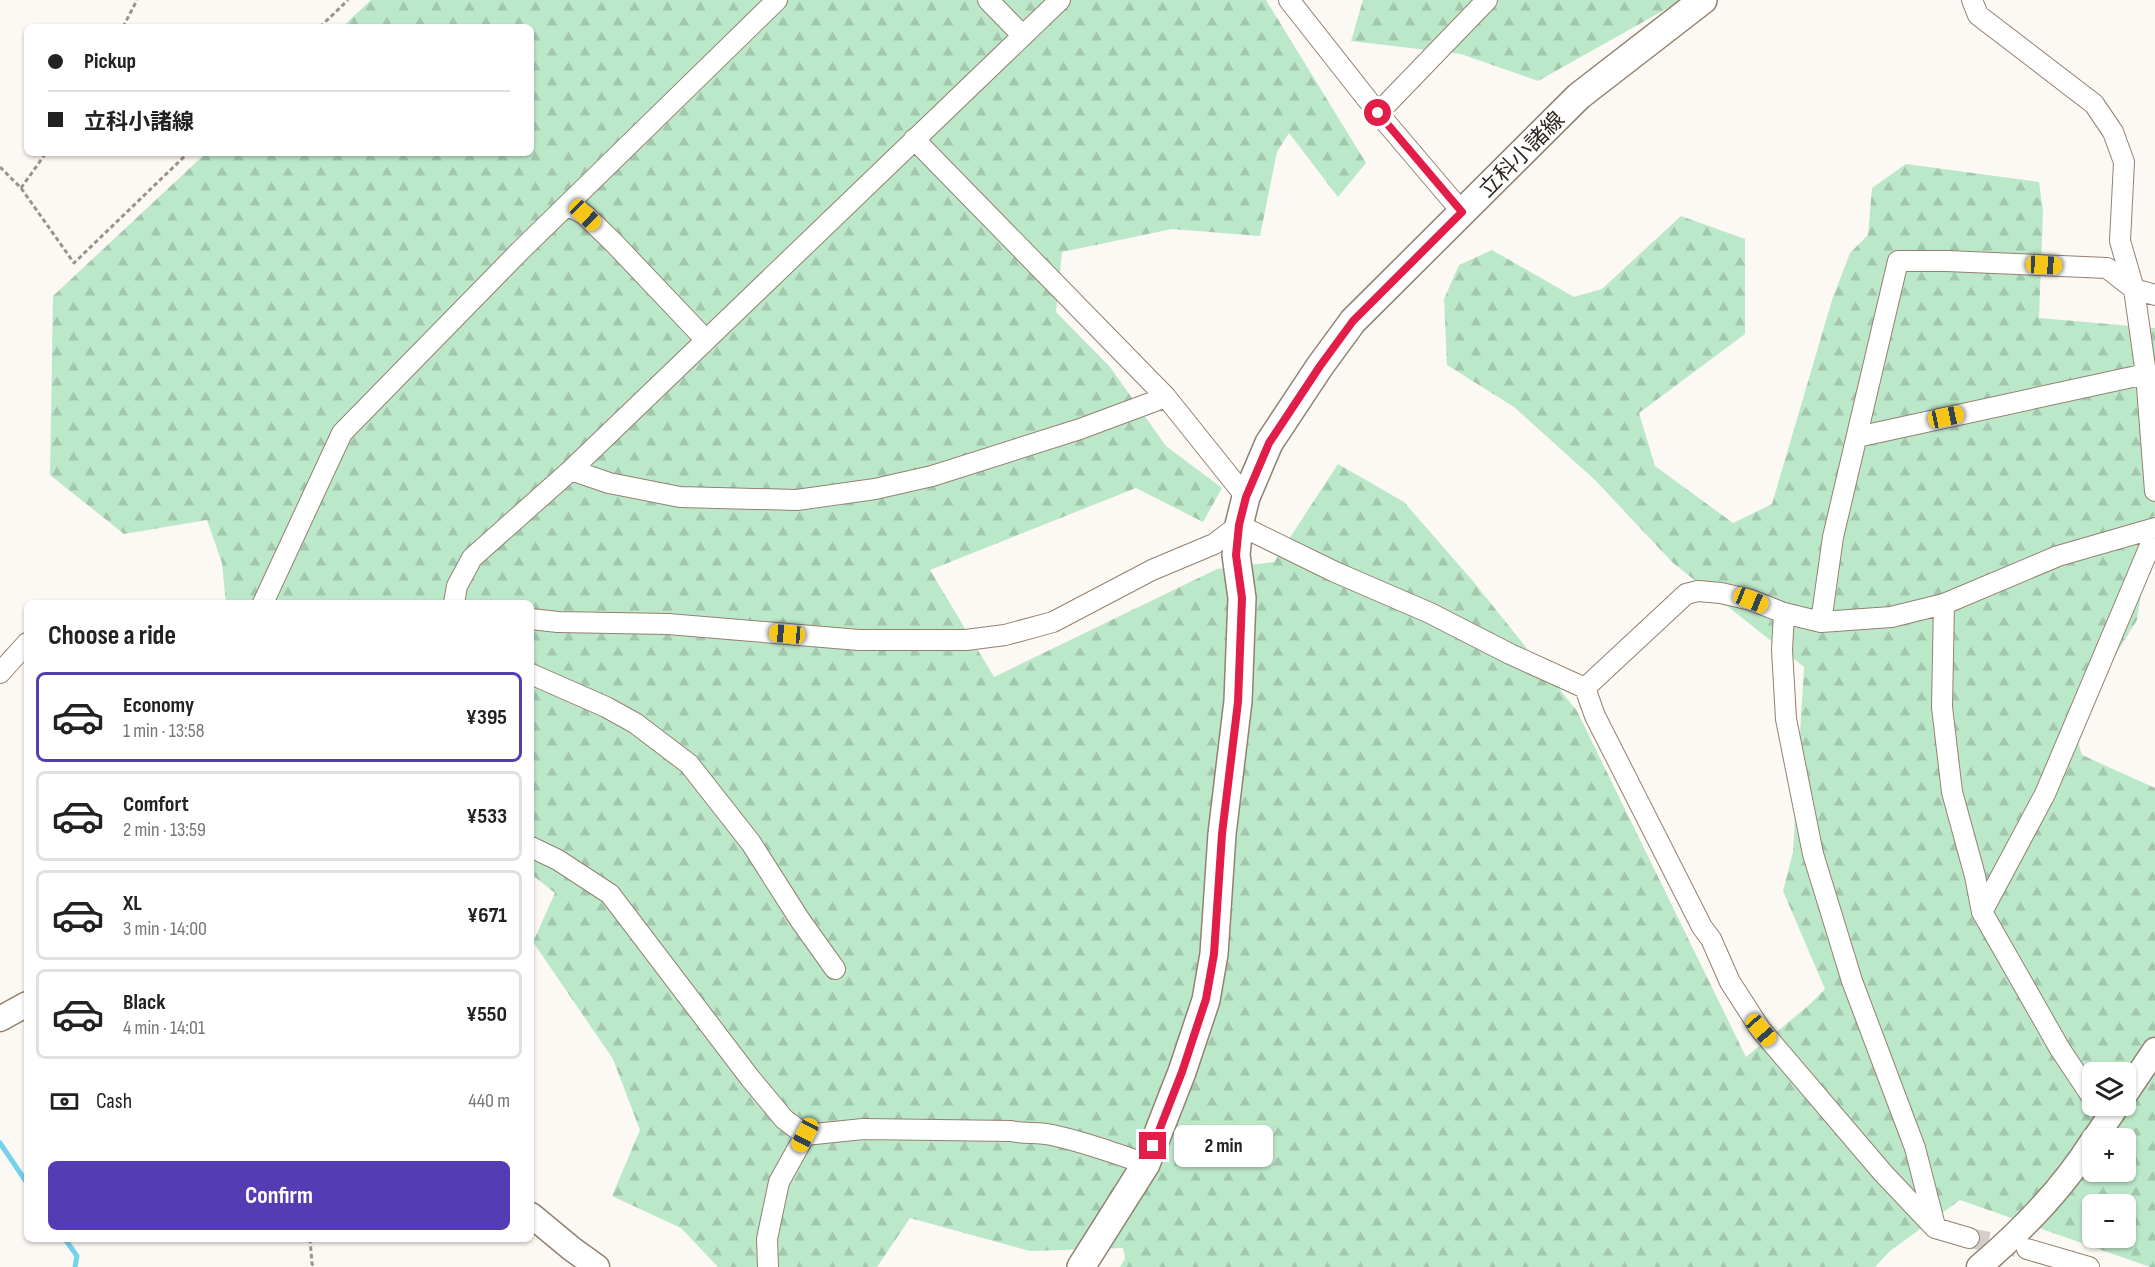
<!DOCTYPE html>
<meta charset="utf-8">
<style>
:root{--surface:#fff;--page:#f6f6f6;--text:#222;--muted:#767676;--line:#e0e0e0;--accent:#543cb4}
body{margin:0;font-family:"Sofia Sans Condensed","Noto Sans JP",sans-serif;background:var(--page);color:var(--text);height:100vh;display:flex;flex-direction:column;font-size:22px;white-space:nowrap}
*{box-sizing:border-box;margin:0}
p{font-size:20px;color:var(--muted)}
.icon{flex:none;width:33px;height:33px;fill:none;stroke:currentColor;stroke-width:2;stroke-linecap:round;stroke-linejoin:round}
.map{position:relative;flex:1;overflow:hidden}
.side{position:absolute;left:24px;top:600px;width:510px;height:642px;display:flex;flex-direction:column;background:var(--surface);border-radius:9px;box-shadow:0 2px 4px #0004}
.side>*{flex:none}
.guide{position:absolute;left:24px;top:24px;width:510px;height:132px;border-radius:9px;box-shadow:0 2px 4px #0004;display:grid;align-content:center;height:132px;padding:0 24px;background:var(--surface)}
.tools{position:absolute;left:2082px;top:1062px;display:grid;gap:12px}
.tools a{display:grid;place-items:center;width:54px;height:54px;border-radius:9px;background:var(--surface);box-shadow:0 2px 4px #0004;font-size:30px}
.end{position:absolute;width:27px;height:27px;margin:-14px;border:8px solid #e11d48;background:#fff;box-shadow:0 0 0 3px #fff}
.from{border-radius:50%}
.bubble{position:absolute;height:42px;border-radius:9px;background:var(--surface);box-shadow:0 2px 4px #0004;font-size:20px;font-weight:700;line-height:42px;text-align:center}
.car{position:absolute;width:18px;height:36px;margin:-18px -9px;border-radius:8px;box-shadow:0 0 4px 2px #0007;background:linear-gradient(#f5c518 24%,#345 0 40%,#f5c518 0 76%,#345 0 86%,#f5c518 0)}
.guide b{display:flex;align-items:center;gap:21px;height:57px;font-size:22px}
.guide b+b{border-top:2px solid var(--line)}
.guide i{width:15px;height:15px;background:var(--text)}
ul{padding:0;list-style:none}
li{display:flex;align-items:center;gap:18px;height:90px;margin:0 12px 9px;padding:0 12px;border:3px solid var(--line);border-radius:9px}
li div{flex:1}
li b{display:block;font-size:22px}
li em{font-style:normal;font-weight:700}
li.active{border-color:var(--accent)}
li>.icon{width:54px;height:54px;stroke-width:1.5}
h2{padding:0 24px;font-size:27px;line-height:72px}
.pay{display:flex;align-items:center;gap:15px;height:66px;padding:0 24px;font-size:22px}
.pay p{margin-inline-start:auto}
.cta{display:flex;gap:12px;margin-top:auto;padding:12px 24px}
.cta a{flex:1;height:69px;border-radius:9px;background:var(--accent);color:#fff;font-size:24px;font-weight:700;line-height:69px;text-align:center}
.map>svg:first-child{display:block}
</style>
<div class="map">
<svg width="2155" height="1267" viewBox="0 0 2155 1267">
<defs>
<pattern id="forest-firs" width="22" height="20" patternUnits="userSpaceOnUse" patternTransform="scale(1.5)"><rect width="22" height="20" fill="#bce8ca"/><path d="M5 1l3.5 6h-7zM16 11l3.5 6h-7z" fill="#a2c7ad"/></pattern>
</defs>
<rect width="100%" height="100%" fill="#fcf8f4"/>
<path fill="url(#forest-firs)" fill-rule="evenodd" d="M 371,0 L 1266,0 L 1366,163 L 1338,197 L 1289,133 L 1277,152 L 1260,236 L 1172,229 L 1062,252 L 1056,312 L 1110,367 L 1166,446 L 1222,488 L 1203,522 L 1136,488 L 930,570 L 994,677 L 1217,569 L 1274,562 L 1338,464 L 1404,502 L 1472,580 L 1577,711 L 1746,1057 L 1808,1006 L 1825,989 L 1783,891 L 1793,852 L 1804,667 L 1673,563 L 1595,480 L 1514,407 L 1447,365 L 1444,299 L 1459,265 L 1492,250 L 1574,297 L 1602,289 L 1681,216 L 1745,239 L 1745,334 L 1639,413 L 1655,466 L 1733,523 L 1772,504 L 1832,300 L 1850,253 L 1868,235 L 1872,188 L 1906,164 L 2039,182 L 2043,212 L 2039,318 L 2155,328 L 2155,516 L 2153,517 L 2137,620 L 2073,724 L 2082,755 L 2155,788 L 2155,1267 L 2150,1267 L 1960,1200 L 1890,1251 L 1875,1267 L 1120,1267 L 1125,1259 L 1123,1248 L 1030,1251 L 910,1218 L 877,1267 L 718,1267 L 681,1228 L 612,1196 L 640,1130 L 613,1059 L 533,942 L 555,893 L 531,874 L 531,603 L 226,603 L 222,563 L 207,520 L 124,534 L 50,475 L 53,296 L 206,153 L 531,153 L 531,27 L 342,27 ZM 2092,1072 L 2126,1072 L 2126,1106 L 2092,1106 ZM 2092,1138 L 2126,1138 L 2126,1172 L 2092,1172 ZM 2092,1204 L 2126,1204 L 2126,1238 L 2092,1238 Z
M 1363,0 L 1682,0 L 1538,81 L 1461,54 L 1351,41 Z"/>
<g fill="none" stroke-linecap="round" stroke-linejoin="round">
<path stroke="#74d3e8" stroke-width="5" d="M 0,1143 L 27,1183
M 65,1239 L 77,1256 L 75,1267"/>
<path stroke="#d3cec9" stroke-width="20" stroke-dasharray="20 10" stroke-linecap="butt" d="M 1969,1238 L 2016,1247"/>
<g stroke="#938170" stroke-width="22">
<path id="minor" d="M 988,0 L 1023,36
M 1289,0 L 1378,113 L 1462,212
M 1972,0 L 1978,15 L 2094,104 L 2113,132 L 2124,162 L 2120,241 L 2134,289 L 2146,374 L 2155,491
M 1378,113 L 1487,0
M 914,139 L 1166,397 L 1246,497
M 568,205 L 585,215 L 613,242 L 706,340
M 1857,437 L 2146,374
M 571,470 L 609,483 L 680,497 L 797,500 L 875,489 L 932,476 L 1080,429 L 1166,397
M 263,603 L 342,433 L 520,251 L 777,0
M 454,603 L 457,586 L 472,558 L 571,470 L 1060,0
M 1944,604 L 1942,707 L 1952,792 L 1975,876 L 1982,912 L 2060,1049 L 2092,1097
M 1784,613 L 1782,650 L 1786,719 L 1813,854 L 1852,981 L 1915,1148 L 1935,1226
M 531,619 L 558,622 L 668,624 L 859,640 L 966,640 L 1005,635 L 1053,622 L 1152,570 L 1214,544 L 1239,525 L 1335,572 L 1430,613 L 1510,654 L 1585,688 L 1595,716 L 1702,927 L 1711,939 L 1730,982 L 1761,1030 L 1883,1173 L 1935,1228 L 1969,1238
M 1821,622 L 1833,537 L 1898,261 L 1947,261 L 2107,268 L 2134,289 L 2155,295
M 0,673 L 27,643
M 531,674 L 606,707 L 635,723 L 689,764 L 751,843 L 800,920 L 835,969
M 1585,688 L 1686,594 L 1698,591 L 1721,593 L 1751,600 L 1784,613 L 1821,622 L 1891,617 L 1944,604 L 2058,556 L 2155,528
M 531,847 L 558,860 L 610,894 L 750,1078 L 784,1119 L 805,1135 L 863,1129 L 1011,1131 C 1024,1134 1039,1132 1052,1135 C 1084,1142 1115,1153 1146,1164
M 1982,912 L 2045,794 L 2155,534
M 2027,1249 L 2089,1267
M 768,1267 L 767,1239 L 779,1182 L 805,1135"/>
</g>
<g stroke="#938170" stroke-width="27">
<path id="tertiary" d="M 0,1019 L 27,1004
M 2126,1093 L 2155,1050
M 2095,1138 L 2117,1106
M 531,1215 L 572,1249 L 597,1267
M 1979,1267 C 2020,1232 2063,1188 2092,1142"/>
</g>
<g stroke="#938170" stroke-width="30">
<path id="secondary" d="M 1081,1267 L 1146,1164 L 1182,1072 L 1206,1000 L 1214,954 L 1222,834 L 1238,701 L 1242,598 L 1236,555 L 1239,525 L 1246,497 L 1269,443 L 1320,366 L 1353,321 L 1579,96 L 1703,0"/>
</g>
<path stroke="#99938d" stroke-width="3" stroke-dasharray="4.5 3" stroke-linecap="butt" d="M 123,27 L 137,0
M 320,27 L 348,0
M 0,167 L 21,188 L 74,263 L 188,153
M 21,188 L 46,153
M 310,1239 L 312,1264 L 315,1267"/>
<use href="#minor" stroke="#fff" stroke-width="20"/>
<use href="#tertiary" stroke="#fff" stroke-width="24"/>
<use href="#secondary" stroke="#fff" stroke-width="27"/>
</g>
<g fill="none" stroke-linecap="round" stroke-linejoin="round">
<path stroke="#e11d48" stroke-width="8" d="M 1153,1146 L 1182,1072 L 1206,999 L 1214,954 L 1222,834 L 1238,702 L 1242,598 L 1236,555 L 1239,525 L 1246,497 L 1269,443 L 1320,366 L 1353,321 L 1462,212 L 1378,113"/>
</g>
<g text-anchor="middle" stroke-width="6" stroke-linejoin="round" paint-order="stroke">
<g font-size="22" fill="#2e261f" stroke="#fff">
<text transform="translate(1521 154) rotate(-45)" y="8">立科小諸線</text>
</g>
</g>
</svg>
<div class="tools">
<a><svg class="icon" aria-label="layers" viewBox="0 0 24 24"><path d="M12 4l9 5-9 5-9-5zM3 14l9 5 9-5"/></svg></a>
<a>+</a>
<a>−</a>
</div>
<i class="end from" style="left:1378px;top:113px"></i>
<i class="end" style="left:1153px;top:1146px"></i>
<div class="bubble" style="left:1174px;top:1125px;width:99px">2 min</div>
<i class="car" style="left:585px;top:215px;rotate:134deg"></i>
<i class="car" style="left:2044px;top:265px;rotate:93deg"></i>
<i class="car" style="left:1946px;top:417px;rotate:78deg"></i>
<i class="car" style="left:1751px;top:600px;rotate:112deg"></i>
<i class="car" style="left:787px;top:634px;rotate:275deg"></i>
<i class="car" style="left:1761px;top:1030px;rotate:139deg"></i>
<i class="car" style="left:805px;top:1135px;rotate:208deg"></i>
<div class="guide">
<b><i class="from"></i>Pickup</b>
<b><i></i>立科小諸線</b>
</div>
<section class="side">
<h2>Choose a ride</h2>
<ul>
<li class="active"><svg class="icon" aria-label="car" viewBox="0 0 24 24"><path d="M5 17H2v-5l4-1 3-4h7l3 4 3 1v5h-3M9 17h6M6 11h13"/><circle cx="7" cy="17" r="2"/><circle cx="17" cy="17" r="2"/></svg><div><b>Economy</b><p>1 min · 13:58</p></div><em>¥395</em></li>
<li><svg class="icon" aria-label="car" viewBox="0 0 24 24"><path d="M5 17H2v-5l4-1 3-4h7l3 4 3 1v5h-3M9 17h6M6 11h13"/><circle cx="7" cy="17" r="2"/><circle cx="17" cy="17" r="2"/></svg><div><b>Comfort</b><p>2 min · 13:59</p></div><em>¥533</em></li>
<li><svg class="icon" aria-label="car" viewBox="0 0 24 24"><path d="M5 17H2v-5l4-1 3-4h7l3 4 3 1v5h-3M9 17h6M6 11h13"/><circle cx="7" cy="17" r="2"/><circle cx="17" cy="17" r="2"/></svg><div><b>XL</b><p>3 min · 14:00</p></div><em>¥671</em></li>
<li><svg class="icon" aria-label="car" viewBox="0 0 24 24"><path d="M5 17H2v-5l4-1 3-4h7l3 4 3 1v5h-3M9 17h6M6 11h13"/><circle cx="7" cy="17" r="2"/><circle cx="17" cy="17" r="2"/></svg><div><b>Black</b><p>4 min · 14:01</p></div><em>¥550</em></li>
</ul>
<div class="pay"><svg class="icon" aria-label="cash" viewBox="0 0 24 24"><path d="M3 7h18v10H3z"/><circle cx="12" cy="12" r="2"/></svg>Cash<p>440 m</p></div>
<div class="cta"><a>Confirm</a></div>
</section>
</div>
